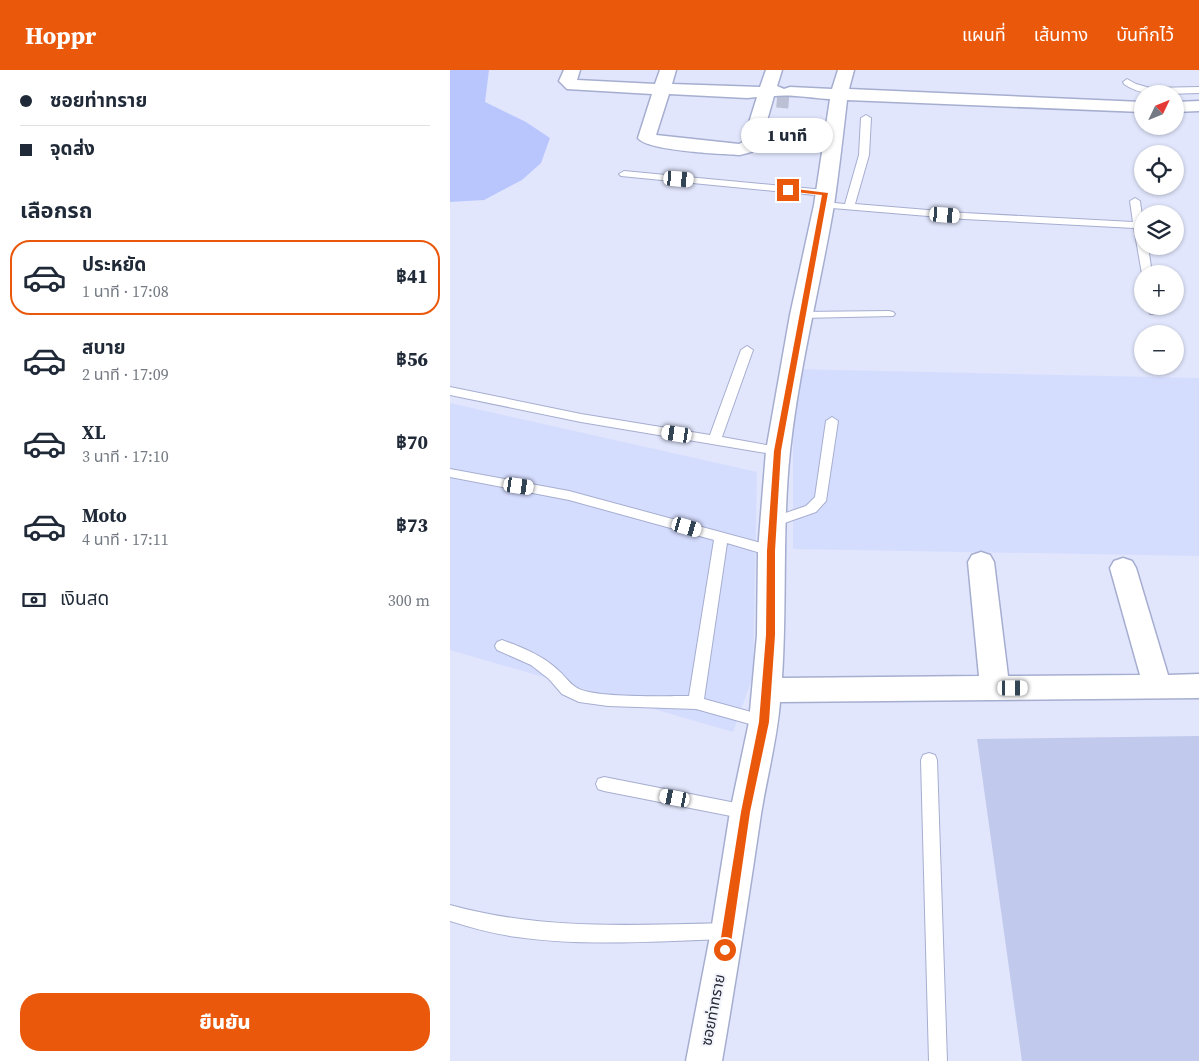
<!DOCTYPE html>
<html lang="th">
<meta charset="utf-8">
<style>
:root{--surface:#fff;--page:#f6f6f7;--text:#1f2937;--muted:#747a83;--line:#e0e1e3;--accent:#ea580c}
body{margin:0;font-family:"Source Serif 4","Noto Sans Thai",serif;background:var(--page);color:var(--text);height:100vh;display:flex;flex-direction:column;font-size:19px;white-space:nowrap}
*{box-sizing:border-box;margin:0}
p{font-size:16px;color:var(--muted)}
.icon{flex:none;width:28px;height:28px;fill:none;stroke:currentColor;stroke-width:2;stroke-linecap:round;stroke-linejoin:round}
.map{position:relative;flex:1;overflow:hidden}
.panel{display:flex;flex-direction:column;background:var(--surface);width:450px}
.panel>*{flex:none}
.hud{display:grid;align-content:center;height:110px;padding:0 20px;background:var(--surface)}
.needle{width:32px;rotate:47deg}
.buttons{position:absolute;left:684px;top:15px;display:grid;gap:10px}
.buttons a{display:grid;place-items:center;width:50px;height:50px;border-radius:50%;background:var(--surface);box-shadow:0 1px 4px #0004;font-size:25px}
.end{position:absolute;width:22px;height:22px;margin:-11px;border:6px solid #ea580c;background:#fff;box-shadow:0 0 0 2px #fff}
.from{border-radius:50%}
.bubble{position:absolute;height:35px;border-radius:18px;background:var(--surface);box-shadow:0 1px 4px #0004;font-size:16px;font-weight:800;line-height:35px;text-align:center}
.car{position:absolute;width:15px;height:30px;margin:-15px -8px;border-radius:6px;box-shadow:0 0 4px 1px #0007;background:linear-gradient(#fff 24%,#345 0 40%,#fff 0 76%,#345 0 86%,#fff 0)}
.hud b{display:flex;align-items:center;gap:18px;height:48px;font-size:19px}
.hud b+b{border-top:1px solid var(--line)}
.hud i{width:12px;height:12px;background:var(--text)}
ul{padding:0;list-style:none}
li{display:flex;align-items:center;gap:15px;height:75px;margin:0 10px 8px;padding:0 10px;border:2px solid transparent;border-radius:20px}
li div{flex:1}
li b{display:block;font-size:19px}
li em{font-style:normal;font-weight:800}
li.on{border-color:var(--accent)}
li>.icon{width:45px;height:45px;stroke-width:1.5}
h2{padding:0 20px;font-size:22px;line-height:60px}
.pay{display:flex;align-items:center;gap:12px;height:55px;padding:0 20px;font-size:19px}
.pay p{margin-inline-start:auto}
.action{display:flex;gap:10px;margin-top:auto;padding:10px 20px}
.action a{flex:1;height:58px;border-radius:20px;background:var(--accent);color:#fff;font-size:20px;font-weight:800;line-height:58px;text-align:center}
header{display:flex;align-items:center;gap:30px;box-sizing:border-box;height:70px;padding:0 25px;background:var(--accent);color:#fff}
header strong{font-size:24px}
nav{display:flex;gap:28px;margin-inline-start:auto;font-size:18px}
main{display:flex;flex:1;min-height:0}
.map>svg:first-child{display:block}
</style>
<header>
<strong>Hoppr</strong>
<nav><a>แผนที่</a><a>เส้นทาง</a><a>บันทึกไว้</a></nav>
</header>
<main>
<section class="panel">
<div class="hud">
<b><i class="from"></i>ซอยท่าทราย</b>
<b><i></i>จุดส่ง</b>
</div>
<h2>เลือกรถ</h2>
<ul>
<li class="on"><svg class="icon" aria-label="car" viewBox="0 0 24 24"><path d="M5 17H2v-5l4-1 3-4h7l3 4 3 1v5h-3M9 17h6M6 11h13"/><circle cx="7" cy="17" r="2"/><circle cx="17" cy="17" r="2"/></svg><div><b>ประหยัด</b><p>1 นาที · 17:08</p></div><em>฿41</em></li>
<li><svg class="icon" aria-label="car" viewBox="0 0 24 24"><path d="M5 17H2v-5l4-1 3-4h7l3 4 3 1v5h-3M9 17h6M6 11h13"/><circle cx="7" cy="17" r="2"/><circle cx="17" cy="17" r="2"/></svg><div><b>สบาย</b><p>2 นาที · 17:09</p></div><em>฿56</em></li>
<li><svg class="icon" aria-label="car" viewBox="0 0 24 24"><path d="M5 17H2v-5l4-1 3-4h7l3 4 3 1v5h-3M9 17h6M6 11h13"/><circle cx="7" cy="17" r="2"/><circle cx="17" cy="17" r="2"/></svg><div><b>XL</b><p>3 นาที · 17:10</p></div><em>฿70</em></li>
<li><svg class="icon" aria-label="car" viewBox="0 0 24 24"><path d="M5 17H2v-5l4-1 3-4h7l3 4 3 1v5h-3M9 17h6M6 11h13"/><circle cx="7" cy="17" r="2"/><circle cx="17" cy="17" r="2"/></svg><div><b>Moto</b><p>4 นาที · 17:11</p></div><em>฿73</em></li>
</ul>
<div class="pay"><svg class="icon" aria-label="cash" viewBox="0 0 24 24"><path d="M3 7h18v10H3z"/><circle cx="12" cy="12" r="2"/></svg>เงินสด<p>300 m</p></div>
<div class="action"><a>ยืนยัน</a></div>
</section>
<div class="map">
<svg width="749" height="991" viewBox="0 0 749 991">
<rect width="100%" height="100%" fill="#e1e6fc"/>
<path fill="#d5ddff" d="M 343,299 L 749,308 L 749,486 L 343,479 Z
M 0,333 L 307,402 L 303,606 L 283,662 L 0,580 Z"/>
<path fill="#b9c6fe" d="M 0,0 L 39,0 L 35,32 L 76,52 L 100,68 L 91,93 L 72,110 L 34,130 L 0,132 Z"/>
<path fill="#c1c9ec" d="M 749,666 L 749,991 L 572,991 L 527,669 Z"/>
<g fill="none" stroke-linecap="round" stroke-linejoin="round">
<path stroke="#bbc0d4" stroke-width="19" stroke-dasharray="19 9" stroke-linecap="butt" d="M 327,28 L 339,29"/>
<g stroke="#a6aed0" stroke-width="2">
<path id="service" d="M 677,9 L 686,14 L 700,18 L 749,17 L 749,23 C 725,23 694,29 674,14 L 673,12 Z
M 416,45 L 421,48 L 419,85 L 405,134 L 514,143 L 683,152 L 680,131 L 685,128 L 690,131 L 692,146 L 692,176 L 698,176 L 702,204 L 692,204 L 684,158 L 514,149 L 370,137 L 369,135 L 374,132 L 395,134 L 409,85 L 411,48 Z
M 174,101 L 375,120 L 380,123 L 375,126 L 171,106 L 169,104 Z
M 698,236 L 709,236 L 710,242 L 708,244 L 700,244 Z
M 439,241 L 443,242 L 445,244 L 443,246 L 351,248 L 345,245 L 351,242 Z
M 297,276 L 303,280 L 272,367 L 328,377 L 332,378 L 334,381 L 332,384 L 328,385 L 131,352 L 0,325 L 0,317 L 131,344 L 260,365 L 291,280 Z
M 382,347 L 388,351 L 376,431 L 366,442 L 323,457 L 318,455 L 316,452 L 318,449 L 356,436 L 365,427 L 376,351 Z
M 0,399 L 119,421 L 326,477 L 328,481 L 326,485 L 321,486 L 277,473 L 254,629 L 319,647 L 322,652 L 319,657 L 314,658 L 246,639 L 158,636 L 129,632 L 112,624 L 99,609 L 81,595 L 47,580 L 45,576 L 47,572 L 52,570 C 72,577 94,586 109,601 C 116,607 120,615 129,619 C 149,628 214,626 239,626 L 264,470 L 119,430 L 0,407 Z
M 479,683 L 485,685 L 487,690 L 497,991 L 479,991 L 471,690 L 473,685 Z
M 154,707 L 296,735 L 302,737 L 304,742 L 302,747 L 296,749 L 154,721 L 148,719 L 146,714 L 148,709 Z
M 0,835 C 95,861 181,855 278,853 L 284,855 L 287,861 L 284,867 L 278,869 C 208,871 137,877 67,867 C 44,864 22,858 0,851 Z"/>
</g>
<g stroke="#a6aed0" stroke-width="3">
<path id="minor" d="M 114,0 L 130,0 L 127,10 L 205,14 L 210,0 L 226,0 L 222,14 L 310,17 L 316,0 L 332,0 L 327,16 L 334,19 L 340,17 L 382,19 L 388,0 L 404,0 L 399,19 L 692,32 L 692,42 L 397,30 C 393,65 389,100 384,135 C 370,217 349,298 340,381 C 332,456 337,532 332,608 L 529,606 L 518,492 L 522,485 L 531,482 L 540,485 L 544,492 L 558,606 L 690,605 L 660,498 L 664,491 L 673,488 L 682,491 L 686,498 L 718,605 L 749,604 L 749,628 L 330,632 C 327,670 317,706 311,744 C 299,826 286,909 272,991 L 236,991 L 261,861 L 280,742 L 299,652 L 307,565 L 308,481 L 316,381 L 340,245 L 364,135 L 380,29 C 362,28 341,24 324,26 L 310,75 C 305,82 298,83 290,85 C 271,84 197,81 188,68 L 202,24 L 117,19 L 109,11 ZM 219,24 L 297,28 L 307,27 L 293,72 L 289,74 L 206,65 Z
M 749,31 L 749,41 L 725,42 L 725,32 Z"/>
</g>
<use href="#service" fill="#fff" fill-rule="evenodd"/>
<use href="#minor" fill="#fff" fill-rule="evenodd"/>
</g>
<path fill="#ea580c" d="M 338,118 L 378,123 L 331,381 L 325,481 L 325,565 L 319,652 L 300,742 L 280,880 L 278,883 L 275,885 L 271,883 L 269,880 L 291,742 L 309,652 L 316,565 L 317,481 L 324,381 L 372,125 L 336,121 Z"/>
<g text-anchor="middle" stroke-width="4" stroke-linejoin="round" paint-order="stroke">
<g font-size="15" fill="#232633" stroke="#f2f4fb">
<text transform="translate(263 940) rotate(-79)" y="5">ซอยท่าทราย</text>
</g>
</g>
</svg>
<div class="buttons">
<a><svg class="needle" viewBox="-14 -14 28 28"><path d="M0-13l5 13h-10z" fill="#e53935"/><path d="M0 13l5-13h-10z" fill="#747a83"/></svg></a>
<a><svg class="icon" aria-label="locate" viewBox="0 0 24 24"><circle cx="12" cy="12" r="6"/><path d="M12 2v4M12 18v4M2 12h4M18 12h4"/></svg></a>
<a><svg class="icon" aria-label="layers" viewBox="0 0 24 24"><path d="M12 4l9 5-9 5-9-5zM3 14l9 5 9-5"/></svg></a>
<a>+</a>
<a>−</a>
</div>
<i class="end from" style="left:275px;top:880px"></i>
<i class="end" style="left:338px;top:120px"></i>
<div class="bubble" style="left:291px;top:48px;width:92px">1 นาที</div>
<i class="car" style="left:229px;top:109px;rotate:95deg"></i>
<i class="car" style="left:495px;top:145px;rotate:94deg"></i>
<i class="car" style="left:227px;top:364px;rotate:279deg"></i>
<i class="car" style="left:69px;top:416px;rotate:98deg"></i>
<i class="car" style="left:237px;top:457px;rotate:106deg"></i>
<i class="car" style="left:563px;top:618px;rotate:90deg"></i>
<i class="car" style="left:225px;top:728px;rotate:281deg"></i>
</div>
</main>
